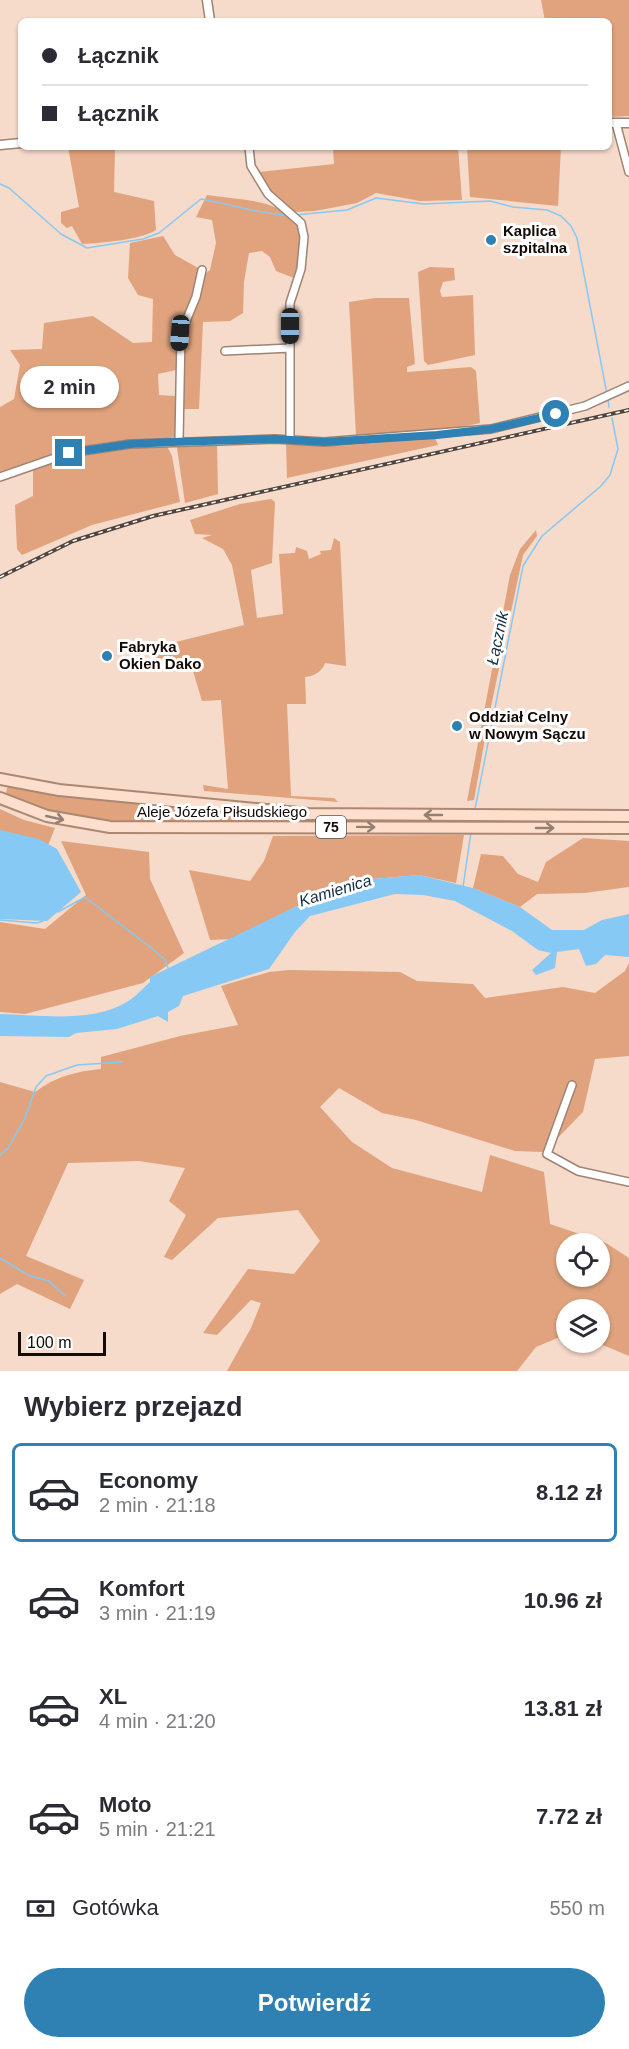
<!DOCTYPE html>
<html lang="pl">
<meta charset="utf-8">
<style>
:root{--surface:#fff;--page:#f2f2f3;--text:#2b2b33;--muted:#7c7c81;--line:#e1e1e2;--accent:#2e81b2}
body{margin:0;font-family:Helvetica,sans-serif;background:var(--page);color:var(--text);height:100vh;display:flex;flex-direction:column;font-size:22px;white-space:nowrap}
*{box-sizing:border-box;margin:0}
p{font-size:20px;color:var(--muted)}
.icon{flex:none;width:33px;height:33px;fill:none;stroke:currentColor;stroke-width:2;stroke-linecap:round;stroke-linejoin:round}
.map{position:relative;height:1371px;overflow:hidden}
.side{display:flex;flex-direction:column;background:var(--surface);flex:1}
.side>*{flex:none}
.guide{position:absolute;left:18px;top:18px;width:594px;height:132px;border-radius:9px;box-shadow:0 2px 4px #0004;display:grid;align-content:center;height:132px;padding:0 24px;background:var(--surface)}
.controls{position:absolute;left:556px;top:1233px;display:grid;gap:12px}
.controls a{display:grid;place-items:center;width:54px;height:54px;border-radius:50%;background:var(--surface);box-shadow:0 2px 4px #0004;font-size:30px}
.scale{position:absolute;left:18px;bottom:15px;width:88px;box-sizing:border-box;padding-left:6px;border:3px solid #130a05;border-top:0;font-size:16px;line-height:21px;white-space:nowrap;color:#130a05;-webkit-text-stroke:4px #fff;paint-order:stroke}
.end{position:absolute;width:27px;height:27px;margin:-14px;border:8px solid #2e81b2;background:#fff;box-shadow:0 0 0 3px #fff}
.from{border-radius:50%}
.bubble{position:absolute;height:42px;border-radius:21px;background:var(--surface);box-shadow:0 2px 4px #0004;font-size:20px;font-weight:800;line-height:42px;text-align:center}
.car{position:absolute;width:18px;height:36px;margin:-18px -9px;border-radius:8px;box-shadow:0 0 4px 2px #0007;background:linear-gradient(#222 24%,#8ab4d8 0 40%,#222 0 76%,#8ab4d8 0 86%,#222 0)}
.guide b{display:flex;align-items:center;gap:21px;height:57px;font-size:22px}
.guide b+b{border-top:2px solid var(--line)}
.guide i{width:15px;height:15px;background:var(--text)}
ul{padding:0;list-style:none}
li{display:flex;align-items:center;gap:18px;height:99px;margin:0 12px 9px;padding:0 12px;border:3px solid transparent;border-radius:9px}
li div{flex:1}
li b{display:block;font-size:22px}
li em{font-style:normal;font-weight:800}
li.active{border-color:var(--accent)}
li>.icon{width:54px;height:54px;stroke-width:1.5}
h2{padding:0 24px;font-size:27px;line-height:72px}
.pay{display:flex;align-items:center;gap:15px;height:66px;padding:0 24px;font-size:22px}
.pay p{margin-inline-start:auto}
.action{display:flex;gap:12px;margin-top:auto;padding:12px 24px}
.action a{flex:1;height:69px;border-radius:36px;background:var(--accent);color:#fff;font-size:24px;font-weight:800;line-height:69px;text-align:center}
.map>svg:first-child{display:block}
</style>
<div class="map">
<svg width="629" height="1371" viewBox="0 0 629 1371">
<rect width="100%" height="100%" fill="#f6daca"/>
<path fill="#e0a37e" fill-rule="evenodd" d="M 541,0 L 629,0 L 629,116 L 609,117 L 609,21 L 545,21 Z
M 68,147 L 115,147 L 114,192 L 154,201 L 156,230 C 140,240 101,243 82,244 L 72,226 L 67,228 L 61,223 L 61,212 L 79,207 Z
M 333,147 L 458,147 L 462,200 L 420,201 L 376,193 L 357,203 L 315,211 L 294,212 L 269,190 L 259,172 L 334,164 Z
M 467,147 L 561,147 L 558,206 L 470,197 Z
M 207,195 C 245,201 307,198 300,251 C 299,261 299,270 294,278 L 276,271 L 270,257 L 262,251 L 249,253 L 244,282 L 243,313 L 230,321 L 203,322 L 199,409 L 183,409 L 183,331 L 196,303 L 205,274 L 210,270 L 216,243 L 212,220 L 196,217 Z
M 163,236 L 175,255 L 200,269 L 190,305 L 178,329 L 176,370 L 158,374 L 159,395 L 175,396 L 176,437 L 67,450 L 0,472 L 0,407 L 14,399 L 20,365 L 10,350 L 42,349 L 44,323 L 93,316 L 133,343 L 152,342 L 153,299 L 138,295 L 128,278 L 130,243 Z
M 430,267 L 454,268 L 455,280 L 443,282 L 440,291 L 442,297 L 473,295 L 475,355 L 428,365 L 424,361 L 418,272 Z
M 375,298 L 409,298 L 415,364 L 407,367 L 407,372 L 471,367 L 476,371 L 480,423 L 451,429 L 356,436 L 349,302 Z
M 435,438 L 438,445 L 287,478 L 286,443 L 340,446 Z
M 217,443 L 218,494 L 185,503 L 177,448 L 179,444 Z
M 158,445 L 167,446 L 172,456 L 180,502 L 92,525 L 22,555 L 17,549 L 15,505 L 33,496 L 33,467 L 78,455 Z
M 271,499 L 275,502 L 272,563 L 251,570 L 257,618 L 283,614 L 279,554 L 295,553 L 296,547 L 307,551 L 309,559 L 321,554 L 320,551 L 331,550 L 334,538 L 340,542 L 346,666 L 325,663 C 322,672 314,676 305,677 L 306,704 L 287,704 L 291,796 L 334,798 L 338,802 L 204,791 L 203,785 L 228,789 L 221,700 L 202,701 L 193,671 L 172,659 L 155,658 L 152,648 L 244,625 L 232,565 L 223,549 L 202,538 L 212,535 L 195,534 L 190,520 L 240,504 Z
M 536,530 L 537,536 L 523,555 L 490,711 L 474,800 L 467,801 L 510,575 L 520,549 Z
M 8,785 L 195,808 L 197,814 L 191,820 L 123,823 L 67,817 L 5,797 Z
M 0,809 L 24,820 L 55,828 L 46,850 L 0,864 Z
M 210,810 L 396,819 L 394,823 L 212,823 L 206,816 Z
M 410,819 L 609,820 L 609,822 L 413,823 Z
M 464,835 L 456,883 L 419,875 L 361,880 L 295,907 L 233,939 L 210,940 L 189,870 L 250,881 L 264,861 L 273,836 Z
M 583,838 L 629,841 L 629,887 L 585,893 L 537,894 L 520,907 L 473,888 L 481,854 L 503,856 L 518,874 L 538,882 L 546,862 Z
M 61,841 L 149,852 L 150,879 L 184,953 L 143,983 L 25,1014 L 0,1012 L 0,922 L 45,929 L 86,895 Z
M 629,963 L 629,1056 L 595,1059 L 583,1112 L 544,1152 L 515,1151 L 416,1120 L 382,1113 L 339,1088 L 320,1107 L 352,1142 L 392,1168 L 482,1192 L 490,1155 L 544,1172 L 550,1224 L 606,1243 L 629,1258 L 629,1356 L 598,1343 L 600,1342 L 600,1310 L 567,1310 L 567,1334 L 536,1347 L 517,1371 L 227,1371 L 251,1328 L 261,1303 L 251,1300 L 217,1335 L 203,1333 L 248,1269 L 294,1274 L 320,1241 L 298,1210 L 218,1218 L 172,1260 L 164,1257 L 186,1215 L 169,1201 L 185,1168 L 139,1161 L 68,1163 L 26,1256 L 84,1280 L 70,1309 L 17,1284 L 0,1294 L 0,1082 L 35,1092 C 57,1076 74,1072 101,1069 L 101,1057 L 180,1036 L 238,1025 L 221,986 L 269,972 L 289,970 L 400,972 L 417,981 L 473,984 L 485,998 L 563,987 L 595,993 L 625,971 ZM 567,1244 L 600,1244 L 600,1276 L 567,1276 Z"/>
<path fill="#86c9f5" d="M 0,830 L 39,839 L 57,849 L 81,892 L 47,921 L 0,919 Z
M 419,875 L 473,888 L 520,907 L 552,930 L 584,930 L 602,920 L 629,914 L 629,957 L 605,955 L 596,964 L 586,966 L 579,949 L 557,952 L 555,968 L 536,975 L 532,970 L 551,953 L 538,950 L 512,931 L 455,901 L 423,895 L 395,894 L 310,916 L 295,932 L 269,969 L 183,996 L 179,1006 L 168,1012 L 168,1022 L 158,1016 L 117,1029 L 76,1033 L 69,1037 L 0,1036 L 0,1014 C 39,1015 90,1023 125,1003 C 135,998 142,989 150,982 L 150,977 L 295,907 L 361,880 Z"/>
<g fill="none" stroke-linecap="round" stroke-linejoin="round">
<path stroke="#86c9f5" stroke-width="1.5" d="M 0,184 L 9,188 L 61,234 L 87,248 L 143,239 L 159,233 L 201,199 C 231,204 257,214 287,215
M 295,215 L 347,210 L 376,198 L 424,204 L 490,201 L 513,207 L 547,210 L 561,216 L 571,226 L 577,238 L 607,394
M 608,399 L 609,407
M 475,809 L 523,566 L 542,536 L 601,486 L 610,475 L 618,449 L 612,418
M 463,887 L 471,832
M 58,912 L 85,897 L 155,951 L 165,960 L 168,968
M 0,920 L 37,923 L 43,921
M 0,1155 L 8,1148 L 24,1120 L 36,1087 L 46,1076 L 77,1065 L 122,1062
M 0,1258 L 28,1275 L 49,1281 L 65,1296"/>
<g stroke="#9d8475" stroke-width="10">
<path id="minor" d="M 616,123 L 629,172
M 249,147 L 251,166 L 268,194 L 301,223 L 304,237 L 301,269 L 290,303 L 290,439
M 225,351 L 290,348
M 179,441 L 181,333 L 196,297 L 202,270
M 0,477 L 69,453 L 130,444 L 275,439 L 324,442 L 491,429 L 585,406 L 629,386
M 572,1085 L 547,1154 L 578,1171 L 629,1182"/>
</g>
<g stroke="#9d8475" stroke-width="11">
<path id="tertiary" d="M 207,0 L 210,21
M 609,123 L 629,123
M 0,145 L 21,143"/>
</g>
<g stroke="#ac8771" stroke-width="14">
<path id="primary" d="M 0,779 L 59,790 L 309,814 L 629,816
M 0,798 L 47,816 L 110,827 L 629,828"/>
</g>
<use href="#minor" stroke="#fff" stroke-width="7"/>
<use href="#tertiary" stroke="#fff" stroke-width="8"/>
<use href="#primary" stroke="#fedfcd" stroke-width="10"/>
<g stroke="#52443c" stroke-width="4">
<path id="rail" d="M 0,577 L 73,541 L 153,516 L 629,410"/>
</g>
<use href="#rail" stroke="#fff" stroke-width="1.5" stroke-dasharray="4.5" stroke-linecap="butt"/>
</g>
<defs><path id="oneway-shaft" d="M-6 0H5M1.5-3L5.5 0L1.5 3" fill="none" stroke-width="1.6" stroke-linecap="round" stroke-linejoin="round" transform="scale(1.5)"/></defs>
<g stroke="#947f73">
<use href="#oneway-shaft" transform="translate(433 815) rotate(-180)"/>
<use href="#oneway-shaft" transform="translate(55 818) rotate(13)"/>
<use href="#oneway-shaft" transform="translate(366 827) rotate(1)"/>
<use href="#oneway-shaft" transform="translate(545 828)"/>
</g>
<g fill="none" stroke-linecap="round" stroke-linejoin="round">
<path stroke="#2e81b2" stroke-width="8" d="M 69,453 L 130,444 L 172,442 L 275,439 L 324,442 L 437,435 L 491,429 L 556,414"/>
</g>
<g fill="#2e81b2" stroke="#fff" stroke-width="2">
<circle cx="491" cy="240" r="6"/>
<circle cx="107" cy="656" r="6"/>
<circle cx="457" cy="726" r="6"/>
</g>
<g text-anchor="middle" stroke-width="6" stroke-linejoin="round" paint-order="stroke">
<rect fill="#fff" stroke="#5a5450" stroke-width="1.5" x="316" y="816" width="30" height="22" rx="4.5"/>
<g font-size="14" font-weight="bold" fill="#130a05">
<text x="331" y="832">75</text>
</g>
<g font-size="15" font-weight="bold" fill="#130a05" stroke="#fff" text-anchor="start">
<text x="503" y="236">Kaplica<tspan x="503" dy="17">szpitalna</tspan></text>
<text x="119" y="652">Fabryka<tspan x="119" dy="17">Okien Dako</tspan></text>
<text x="469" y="722">Oddział Celny<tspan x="469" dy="17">w Nowym Sączu</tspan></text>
</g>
<g font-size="15" fill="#130a05" stroke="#fff">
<text x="222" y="817">Aleje Józefa Piłsudskiego</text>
</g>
<g font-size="16" font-style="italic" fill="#112f41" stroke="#fff">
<text transform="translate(497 638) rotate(-78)" y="6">Łącznik</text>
<text transform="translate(335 890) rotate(-17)" y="6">Kamienica</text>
</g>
</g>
</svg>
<div class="controls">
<a><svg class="icon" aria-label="locate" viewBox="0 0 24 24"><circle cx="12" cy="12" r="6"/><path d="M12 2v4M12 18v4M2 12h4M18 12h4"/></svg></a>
<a><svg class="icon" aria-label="layers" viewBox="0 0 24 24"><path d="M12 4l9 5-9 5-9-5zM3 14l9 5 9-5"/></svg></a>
</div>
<div class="scale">100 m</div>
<i class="end from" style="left:556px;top:414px"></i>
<i class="end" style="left:69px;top:453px"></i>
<div class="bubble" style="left:20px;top:366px;width:99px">2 min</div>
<i class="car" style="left:290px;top:326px;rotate:180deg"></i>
<i class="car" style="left:180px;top:333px;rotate:184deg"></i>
<div class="guide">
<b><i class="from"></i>Łącznik</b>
<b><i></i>Łącznik</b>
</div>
</div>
<section class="side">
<h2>Wybierz przejazd</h2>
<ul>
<li class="active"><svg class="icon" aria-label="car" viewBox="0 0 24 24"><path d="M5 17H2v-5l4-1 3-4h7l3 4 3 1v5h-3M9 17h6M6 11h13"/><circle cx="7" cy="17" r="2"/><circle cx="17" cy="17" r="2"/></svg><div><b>Economy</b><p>2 min · 21:18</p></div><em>8.12 zł</em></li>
<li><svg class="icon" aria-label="car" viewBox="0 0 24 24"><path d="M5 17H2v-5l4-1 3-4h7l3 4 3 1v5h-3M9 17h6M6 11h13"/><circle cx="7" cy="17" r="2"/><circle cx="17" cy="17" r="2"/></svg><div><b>Komfort</b><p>3 min · 21:19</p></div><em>10.96 zł</em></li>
<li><svg class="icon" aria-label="car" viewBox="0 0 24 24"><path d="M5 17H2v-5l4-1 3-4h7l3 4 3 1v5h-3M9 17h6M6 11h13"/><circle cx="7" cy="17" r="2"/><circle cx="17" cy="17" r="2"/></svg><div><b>XL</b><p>4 min · 21:20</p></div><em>13.81 zł</em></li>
<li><svg class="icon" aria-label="car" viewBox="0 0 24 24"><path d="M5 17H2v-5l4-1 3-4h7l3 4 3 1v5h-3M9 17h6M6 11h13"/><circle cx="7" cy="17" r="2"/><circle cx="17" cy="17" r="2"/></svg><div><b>Moto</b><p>5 min · 21:21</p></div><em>7.72 zł</em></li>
</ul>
<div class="pay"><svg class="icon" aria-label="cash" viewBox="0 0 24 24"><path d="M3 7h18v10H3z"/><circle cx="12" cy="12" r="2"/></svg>Gotówka<p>550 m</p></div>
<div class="action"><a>Potwierdź</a></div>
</section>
